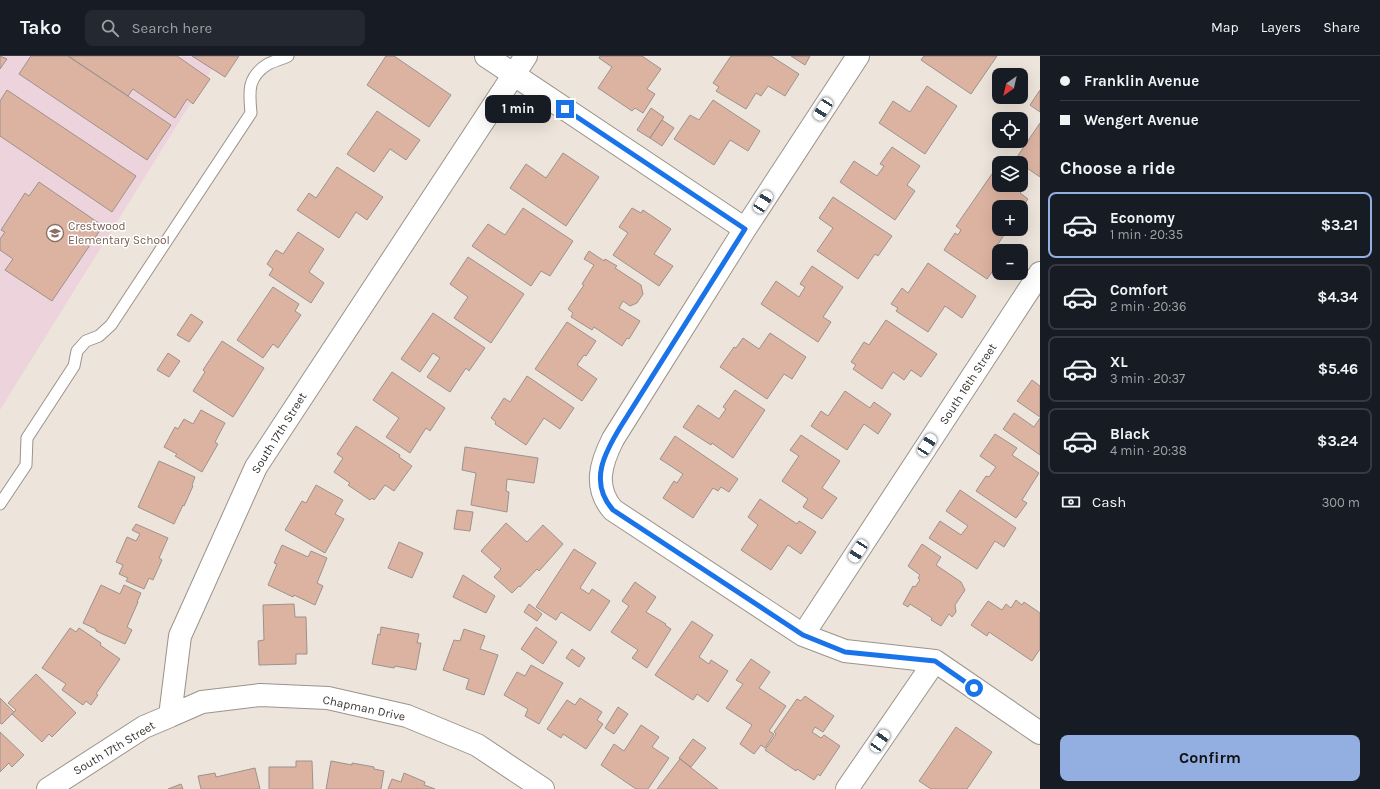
<!DOCTYPE html>
<meta charset="utf-8">
<style>
:root{--surface:#171b24;--page:#242831;--text:#f1f3f6;--muted:#9ea1a6;--line:#363941;--accent:#93aee0}
body{margin:0;font-family:Karla,sans-serif;background:var(--page);color:var(--text);height:100vh;display:flex;flex-direction:column;font-size:15px;white-space:nowrap}
*{box-sizing:border-box;margin:0}
p{font-size:13px;color:var(--muted)}
.icon{flex:none;width:22px;height:22px;fill:none;stroke:currentColor;stroke-width:2;stroke-linecap:round;stroke-linejoin:round}
.map{position:relative;flex:1;overflow:hidden}
.details{display:flex;flex-direction:column;background:var(--surface);width:340px}
.details>*{flex:none}
.guide{display:grid;align-content:center;height:88px;padding:0 20px;background:var(--surface)}
.needle{width:26px;rotate:214deg}
.buttons{position:absolute;left:992px;top:12px;display:grid;gap:8px}
.buttons a{display:grid;place-items:center;width:36px;height:36px;border-radius:8px;background:var(--surface);box-shadow:0 4px 16px #0002;font-size:20px}
.end{position:absolute;width:18px;height:18px;margin:-9px;border:5px solid #1a73e8;background:#fff;box-shadow:0 0 0 2px #fff}
.from{border-radius:50%}
.bubble{position:absolute;height:28px;border-radius:8px;background:var(--surface);box-shadow:0 4px 16px #0002;font-size:13px;font-weight:700;line-height:28px;text-align:center}
.car{position:absolute;width:12px;height:24px;margin:-12px -6px;border-radius:5px;box-shadow:0 0 3px 1px #0007;background:linear-gradient(#fff 24%,#345 0 40%,#fff 0 76%,#345 0 86%,#fff 0)}
.guide b{display:flex;align-items:center;gap:14px;height:38px;font-size:15px}
.guide b+b{border-top:1px solid var(--line)}
.guide i{width:10px;height:10px;background:var(--text)}
ul{padding:0;list-style:none}
li{display:flex;align-items:center;gap:12px;height:66px;margin:0 8px 6px;padding:0 12px;border:2px solid var(--line);border-radius:8px}
li div{flex:1}
li b{display:block;font-size:15px}
li em{font-style:normal;font-weight:700}
li.active{border-color:var(--accent)}
li>.icon{width:36px;height:36px;stroke-width:1.5}
h2{padding:0 20px;font-size:18px;line-height:48px}
.pay{display:flex;align-items:center;gap:10px;height:44px;padding:0 20px;font-size:15px}
.pay p{margin-inline-start:auto}
.action{display:flex;gap:8px;margin-top:auto;padding:8px 20px}
.action a{flex:1;height:46px;border-radius:8px;background:var(--accent);color:#111;font-size:16px;font-weight:700;line-height:46px;text-align:center}
header{display:flex;align-items:center;gap:24px;box-sizing:border-box;height:56px;padding:0 20px;background:var(--surface);border-bottom:1px solid var(--line)}
header strong{font-size:19px}
nav{display:flex;gap:22px;margin-inline-start:auto;font-size:14px}
.search{width:280px;height:36px;background:var(--page);display:flex;align-items:center;gap:10px;box-sizing:border-box;padding:0 14px;border-radius:8px;color:var(--muted);font-size:15px}
main{display:flex;flex:1;min-height:0}
.map>svg:first-child{display:block}
</style>
<header>
<strong>Tako</strong>
<div class="search"><svg class="icon" aria-label="search" viewBox="0 0 24 24"><circle cx="10" cy="10" r="6"/><path d="M15 15l6 6"/></svg>Search here</div>
<nav><a>Map</a><a>Layers</a><a>Share</a></nav>
</header>
<main>
<div class="map">
<svg width="1040" height="733" viewBox="0 0 1040 733">
<rect width="100%" height="100%" fill="#ede4db"/>
<path fill="#edd4dc" d="M 0,0 L 220,0 L 0,354 Z"/>
<path fill="#dcb3a1" stroke="#9d928d" d="M 0,0 L 7,3 L 0,13 Z
M 31,0 L 68,0 L 171,69 L 147,104 L 19,18 Z
M 68,0 L 177,0 L 210,23 L 193,48 L 187,43 L 175,62 L 133,33 L 128,40 Z
M 192,0 L 239,0 L 225,21 Z
M 386,0 L 394,0 L 451,39 L 429,71 L 367,29 Z
M 600,0 L 642,0 L 661,13 L 647,33 L 655,38 L 643,57 L 635,52 L 632,55 L 598,32 L 612,11 L 599,2 Z
M 731,0 L 771,0 L 799,18 L 785,40 L 768,30 L 761,40 L 756,37 L 746,53 L 716,35 L 719,31 L 713,27 Z
M 791,0 L 810,0 L 805,9 Z
M 924,0 L 997,0 L 971,38 L 921,4 Z
M 927,30 L 957,50 L 925,98 L 879,67 L 893,45 L 910,56 Z
M 7,34 L 136,120 L 112,156 L 0,80 L 0,45 Z
M 1040,34 L 1040,56 L 1030,49 Z
M 713,44 L 760,75 L 748,95 L 730,84 L 714,109 L 674,83 L 690,59 L 699,64 Z
M 651,52 L 664,61 L 650,82 L 637,74 Z
M 377,55 L 420,84 L 406,104 L 390,93 L 374,116 L 347,98 Z
M 662,64 L 674,72 L 662,90 L 650,82 Z
M 1040,67 L 1040,121 L 1021,108 L 1021,107 L 1015,104 Z
M 892,91 L 920,110 L 907,129 L 915,135 L 895,164 L 840,126 L 854,105 L 877,120 L 884,110 L 880,108 Z
M 563,97 L 599,121 L 566,170 L 510,132 L 526,108 L 546,122 Z
M 337,111 L 383,141 L 367,164 L 356,156 L 339,182 L 297,154 L 309,137 L 316,142 Z
M 994,115 L 999,119 L 999,129 L 1014,129 L 1022,135 L 1020,137 L 1028,143 L 1021,153 L 1021,151 L 999,151 L 999,173 L 1008,173 L 996,191 L 1002,195 L 999,195 L 999,206 L 987,223 L 944,194 L 955,177 L 958,179 L 961,174 L 956,170 Z
M 39,126 L 103,170 L 52,245 L 5,214 L 13,203 L 0,194 L 0,183 L 5,176 L 1,174 L 25,137 L 29,140 Z
M 833,141 L 892,180 L 878,200 L 875,198 L 858,223 L 817,195 L 833,172 L 819,162 Z
M 523,152 L 573,185 L 550,220 L 541,215 L 531,230 L 472,190 L 488,168 L 505,179 Z
M 632,152 L 641,157 L 643,154 L 671,173 L 654,198 L 673,210 L 659,230 L 613,199 L 628,177 L 619,171 Z
M 298,176 L 324,193 L 309,216 L 324,227 L 311,247 L 269,219 L 273,213 L 267,208 L 276,194 L 283,198 Z
M 589,195 L 604,205 L 605,203 L 617,210 L 615,212 L 641,229 L 643,238 L 637,247 L 630,250 L 623,245 L 619,252 L 640,265 L 629,283 L 627,282 L 622,290 L 594,271 L 592,274 L 571,261 L 573,257 L 568,253 L 584,229 L 582,228 L 594,209 L 584,203 Z
M 468,201 L 524,238 L 491,287 L 454,262 L 468,241 L 450,228 Z
M 928,207 L 976,240 L 962,262 L 945,250 L 928,276 L 896,255 L 898,252 L 891,248 L 902,232 L 908,237 Z
M 812,210 L 843,231 L 823,261 L 831,266 L 818,286 L 761,248 L 776,225 L 799,241 L 805,231 L 800,228 Z
M 273,231 L 299,248 L 295,255 L 301,259 L 278,292 L 273,288 L 263,302 L 237,284 Z
M 433,257 L 485,292 L 469,315 L 466,312 L 450,336 L 427,321 L 440,302 L 433,297 L 420,316 L 401,303 Z
M 191,258 L 203,266 L 189,286 L 177,279 Z
M 886,264 L 937,298 L 921,321 L 911,314 L 904,324 L 893,316 L 882,333 L 853,313 L 856,309 L 851,306 L 864,286 L 869,289 Z
M 567,266 L 596,285 L 586,300 L 584,299 L 577,309 L 597,323 L 582,345 L 535,313 Z
M 770,277 L 806,301 L 792,323 L 784,318 L 767,343 L 720,311 L 734,291 L 736,292 L 743,282 L 759,293 Z
M 222,285 L 264,312 L 233,361 L 193,335 L 205,316 L 203,314 Z
M 168,297 L 180,305 L 169,321 L 157,314 Z
M 392,316 L 445,352 L 430,375 L 426,372 L 410,397 L 386,381 L 399,362 L 373,344 Z
M 527,320 L 574,352 L 560,373 L 544,362 L 526,389 L 495,368 L 496,366 L 491,362 L 504,342 L 510,346 Z
M 1032,324 L 1040,330 L 1040,361 L 1017,345 Z
M 735,334 L 765,354 L 733,402 L 712,387 L 711,389 L 683,371 L 698,349 L 719,363 L 726,353 L 723,351 Z
M 845,335 L 870,352 L 874,346 L 891,358 L 878,378 L 864,368 L 847,394 L 811,370 L 821,355 L 828,360 Z
M 201,354 L 225,367 L 215,386 L 218,388 L 202,416 L 175,400 L 177,398 L 164,391 L 175,371 L 178,373 L 184,363 L 193,368 Z
M 1014,357 L 1034,371 L 1040,362 L 1040,399 L 1003,373 Z
M 356,370 L 400,399 L 399,401 L 412,410 L 394,435 L 385,429 L 374,444 L 372,442 L 370,444 L 348,429 L 350,427 L 334,416 L 343,402 L 337,398 Z
M 995,378 L 1017,392 L 1012,399 L 1039,417 L 1022,444 L 1027,447 L 1016,462 L 976,435 L 986,420 L 989,421 L 996,411 L 980,400 Z
M 801,379 L 840,405 L 822,432 L 837,442 L 822,463 L 803,451 L 808,443 L 782,425 L 799,400 L 790,394 Z
M 675,380 L 738,423 L 729,436 L 721,431 L 718,435 L 713,432 L 693,462 L 663,442 L 674,425 L 677,427 L 683,418 L 660,403 Z
M 465,391 L 538,402 L 534,427 L 507,423 L 506,435 L 509,436 L 507,456 L 471,449 L 476,417 L 462,414 Z
M 159,405 L 195,421 L 192,429 L 193,430 L 184,450 L 183,449 L 174,468 L 138,451 Z
M 316,429 L 343,444 L 335,458 L 344,463 L 325,497 L 285,474 L 302,445 L 306,447 Z
M 960,434 L 1016,472 L 1004,491 L 995,485 L 977,513 L 929,482 L 940,465 L 961,479 L 968,470 L 946,455 Z
M 760,443 L 797,468 L 799,465 L 816,476 L 801,498 L 788,489 L 771,514 L 741,494 L 758,469 L 748,461 Z
M 457,454 L 473,456 L 470,475 L 454,473 Z
M 506,467 L 527,486 L 543,469 L 563,488 L 539,515 L 537,513 L 520,531 L 519,530 L 512,537 L 494,521 L 501,513 L 481,495 Z
M 136,468 L 168,482 L 159,502 L 162,504 L 153,524 L 149,522 L 144,533 L 126,525 L 128,522 L 119,518 L 123,509 L 116,506 L 127,481 L 136,485 L 140,478 L 132,474 Z
M 399,486 L 423,497 L 412,522 L 388,512 Z
M 922,488 L 941,501 L 936,509 L 961,526 L 965,534 L 955,549 L 956,556 L 952,561 L 949,558 L 941,570 L 931,564 L 932,562 L 910,548 L 908,551 L 903,548 L 913,530 L 915,531 L 920,524 L 918,522 L 920,519 L 908,510 Z
M 282,489 L 308,501 L 311,495 L 327,502 L 317,527 L 323,530 L 315,549 L 294,539 L 293,541 L 268,529 L 277,508 L 274,507 Z
M 574,493 L 596,507 L 580,532 L 589,538 L 592,533 L 610,545 L 590,575 L 561,556 L 556,564 L 536,551 Z
M 463,519 L 495,540 L 486,557 L 453,541 Z
M 635,526 L 656,541 L 646,556 L 666,568 L 665,569 L 671,573 L 647,612 L 632,602 L 638,594 L 611,576 L 629,550 L 622,545 Z
M 101,529 L 120,538 L 124,529 L 141,537 L 137,546 L 138,546 L 127,571 L 132,574 L 125,588 L 96,575 L 96,573 L 83,567 Z
M 1016,544 L 1022,549 L 1024,546 L 1040,557 L 1040,593 L 1032,605 L 989,576 L 987,580 L 971,569 L 988,545 L 1002,554 L 1006,548 L 1011,552 Z
M 294,548 L 295,561 L 306,561 L 307,598 L 296,598 L 296,608 L 259,609 L 258,585 L 264,584 L 263,549 Z
M 529,548 L 542,558 L 537,565 L 524,556 Z
M 692,565 L 713,579 L 699,601 L 709,608 L 711,604 L 728,615 L 708,646 L 697,638 L 693,644 L 655,619 Z
M 381,571 L 419,578 L 417,587 L 421,587 L 416,614 L 395,610 L 394,612 L 372,608 L 378,578 L 380,579 Z
M 536,571 L 557,586 L 543,608 L 521,593 Z
M 70,572 L 76,576 L 79,572 L 101,587 L 100,589 L 120,603 L 96,638 L 98,639 L 91,649 L 86,645 L 83,649 L 62,634 L 66,628 L 42,612 Z
M 464,573 L 485,580 L 480,593 L 498,599 L 484,639 L 466,633 L 469,623 L 443,614 L 454,584 L 460,585 Z
M 572,593 L 585,602 L 579,611 L 566,602 Z
M 751,603 L 770,616 L 759,632 L 786,650 L 769,675 L 774,678 L 765,692 L 761,689 L 754,698 L 740,688 L 752,669 L 726,652 L 743,628 L 736,624 Z
M 531,609 L 563,627 L 539,668 L 525,660 L 528,653 L 504,639 L 517,616 L 525,620 Z
M 36,618 L 76,657 L 52,681 L 49,678 L 42,686 L 12,658 L 16,654 L 8,647 Z
M 805,640 L 834,660 L 823,676 L 815,671 L 812,676 L 821,682 L 824,679 L 840,690 L 820,720 L 818,718 L 814,724 L 797,713 L 796,715 L 765,694 L 776,678 L 774,676 L 797,643 L 801,645 Z
M 0,642 L 14,656 L 2,668 L 0,667 Z
M 580,642 L 602,656 L 597,664 L 603,668 L 586,693 L 563,678 L 561,682 L 547,673 L 567,644 L 575,649 Z
M 618,651 L 628,658 L 614,678 L 605,672 Z
M 641,669 L 659,681 L 652,691 L 669,702 L 648,733 L 636,733 L 601,709 L 614,688 L 624,695 Z
M 956,671 L 992,696 L 967,733 L 931,733 L 919,725 Z
M 0,676 L 24,699 L 12,711 L 9,707 L 0,716 Z
M 693,683 L 706,692 L 691,711 L 679,702 Z
M 680,703 L 718,733 L 657,733 Z
M 296,705 L 312,705 L 313,733 L 269,733 L 269,711 L 296,711 Z
M 331,705 L 352,709 L 352,707 L 374,711 L 374,713 L 384,715 L 381,733 L 326,733 Z
M 255,712 L 260,733 L 201,733 L 198,720 L 215,717 L 216,721 Z
M 404,717 L 425,726 L 424,729 L 435,733 L 388,733 L 392,723 L 401,726 Z
M 181,728 L 183,733 L 168,733 Z"/>
<g fill="none" stroke-linecap="round" stroke-linejoin="round">
<g stroke="#9b938c" stroke-width="13">
<path id="service" d="M 0,448 L 26,409 L 27,382 L 74,310 L 77,295 L 86,285 L 99,280 L 111,269 L 251,57 C 249,36 247,21 268,8 C 274,5 282,3 288,0"/>
</g>
<g stroke="#9b938c" stroke-width="24">
<path id="minor" d="M 486,0 L 745,173
M 858,0 L 745,173 L 613,383 C 601,407 593,431 613,454 L 803,579 L 845,595 L 935,605 L 1040,677
M 803,579 L 1040,217
M 170,660 L 202,646 L 260,639 L 328,642 L 407,660 L 477,689 L 543,733
M 48,733 L 144,671 L 170,660 L 180,580 L 256,411 L 526,0
M 847,733 L 935,605"/>
</g>
<use href="#service" stroke="#fff" stroke-width="11"/>
<use href="#minor" stroke="#fff" stroke-width="22"/>
</g>
<g fill="none" stroke-linecap="round" stroke-linejoin="round">
<path stroke="#1a73e8" stroke-width="5" d="M 565,53 L 745,173 L 621,370 C 605,396 588,426 613,454 L 803,579 L 845,596 L 935,605 L 974,632"/>
</g>
<defs>
<g id="school-ring" transform="scale(0.9)"><circle r="9.5" fill="#fff" stroke="#8d6e63" stroke-width="1.5"/><path d="M0-5L7-2L0 1L-7-2ZM-4 1L0 2.5L4 1V4Q0 6-4 4Z" fill="#8d6e63"/></g>
</defs>
<g fill-rule="evenodd">
<use href="#school-ring" x="55" y="177"/>
</g>
<g text-anchor="middle" stroke-width="3" stroke-linejoin="round" paint-order="stroke">
<g font-size="12" fill="#785e54" stroke="#fff" text-anchor="start">
<text x="68" y="174">Crestwood<tspan x="68" dy="14">Elementary School</tspan></text>
</g>
<g font-size="12" fill="#393532" stroke="#fff">
<text transform="translate(968 328) rotate(-57)" y="4">South 16th Street</text>
<text transform="translate(279 377) rotate(-58)" y="4">South 17th Street</text>
<text transform="translate(364 652) rotate(12)" y="4">Chapman Drive</text>
<text transform="translate(114 692) rotate(-31)" y="4">South 17th Street</text>
</g>
</g>
</svg>
<div class="buttons">
<a><svg class="needle" viewBox="-14 -14 28 28"><path d="M0-13l5 13h-10z" fill="#e53935"/><path d="M0 13l5-13h-10z" fill="#9ea1a6"/></svg></a>
<a><svg class="icon" aria-label="locate" viewBox="0 0 24 24"><circle cx="12" cy="12" r="6"/><path d="M12 2v4M12 18v4M2 12h4M18 12h4"/></svg></a>
<a><svg class="icon" aria-label="layers" viewBox="0 0 24 24"><path d="M12 4l9 5-9 5-9-5zM3 14l9 5 9-5"/></svg></a>
<a>+</a>
<a>−</a>
</div>
<i class="end from" style="left:974px;top:632px"></i>
<i class="end" style="left:565px;top:53px"></i>
<div class="bubble" style="left:485px;top:39px;width:66px">1 min</div>
<i class="car" style="left:823px;top:53px;rotate:213deg"></i>
<i class="car" style="left:763px;top:146px;rotate:33deg"></i>
<i class="car" style="left:927px;top:389px;rotate:33deg"></i>
<i class="car" style="left:858px;top:495px;rotate:213deg"></i>
<i class="car" style="left:880px;top:685px;rotate:34deg"></i>
</div>
<section class="details">
<div class="guide">
<b><i class="from"></i>Franklin Avenue</b>
<b><i></i>Wengert Avenue</b>
</div>
<h2>Choose a ride</h2>
<ul>
<li class="active"><svg class="icon" aria-label="car" viewBox="0 0 24 24"><path d="M5 17H2v-5l4-1 3-4h7l3 4 3 1v5h-3M9 17h6M6 11h13"/><circle cx="7" cy="17" r="2"/><circle cx="17" cy="17" r="2"/></svg><div><b>Economy</b><p>1 min · 20:35</p></div><em>$3.21</em></li>
<li><svg class="icon" aria-label="car" viewBox="0 0 24 24"><path d="M5 17H2v-5l4-1 3-4h7l3 4 3 1v5h-3M9 17h6M6 11h13"/><circle cx="7" cy="17" r="2"/><circle cx="17" cy="17" r="2"/></svg><div><b>Comfort</b><p>2 min · 20:36</p></div><em>$4.34</em></li>
<li><svg class="icon" aria-label="car" viewBox="0 0 24 24"><path d="M5 17H2v-5l4-1 3-4h7l3 4 3 1v5h-3M9 17h6M6 11h13"/><circle cx="7" cy="17" r="2"/><circle cx="17" cy="17" r="2"/></svg><div><b>XL</b><p>3 min · 20:37</p></div><em>$5.46</em></li>
<li><svg class="icon" aria-label="car" viewBox="0 0 24 24"><path d="M5 17H2v-5l4-1 3-4h7l3 4 3 1v5h-3M9 17h6M6 11h13"/><circle cx="7" cy="17" r="2"/><circle cx="17" cy="17" r="2"/></svg><div><b>Black</b><p>4 min · 20:38</p></div><em>$3.24</em></li>
</ul>
<div class="pay"><svg class="icon" aria-label="cash" viewBox="0 0 24 24"><path d="M3 7h18v10H3z"/><circle cx="12" cy="12" r="2"/></svg>Cash<p>300 m</p></div>
<div class="action"><a>Confirm</a></div>
</section>
</main>
